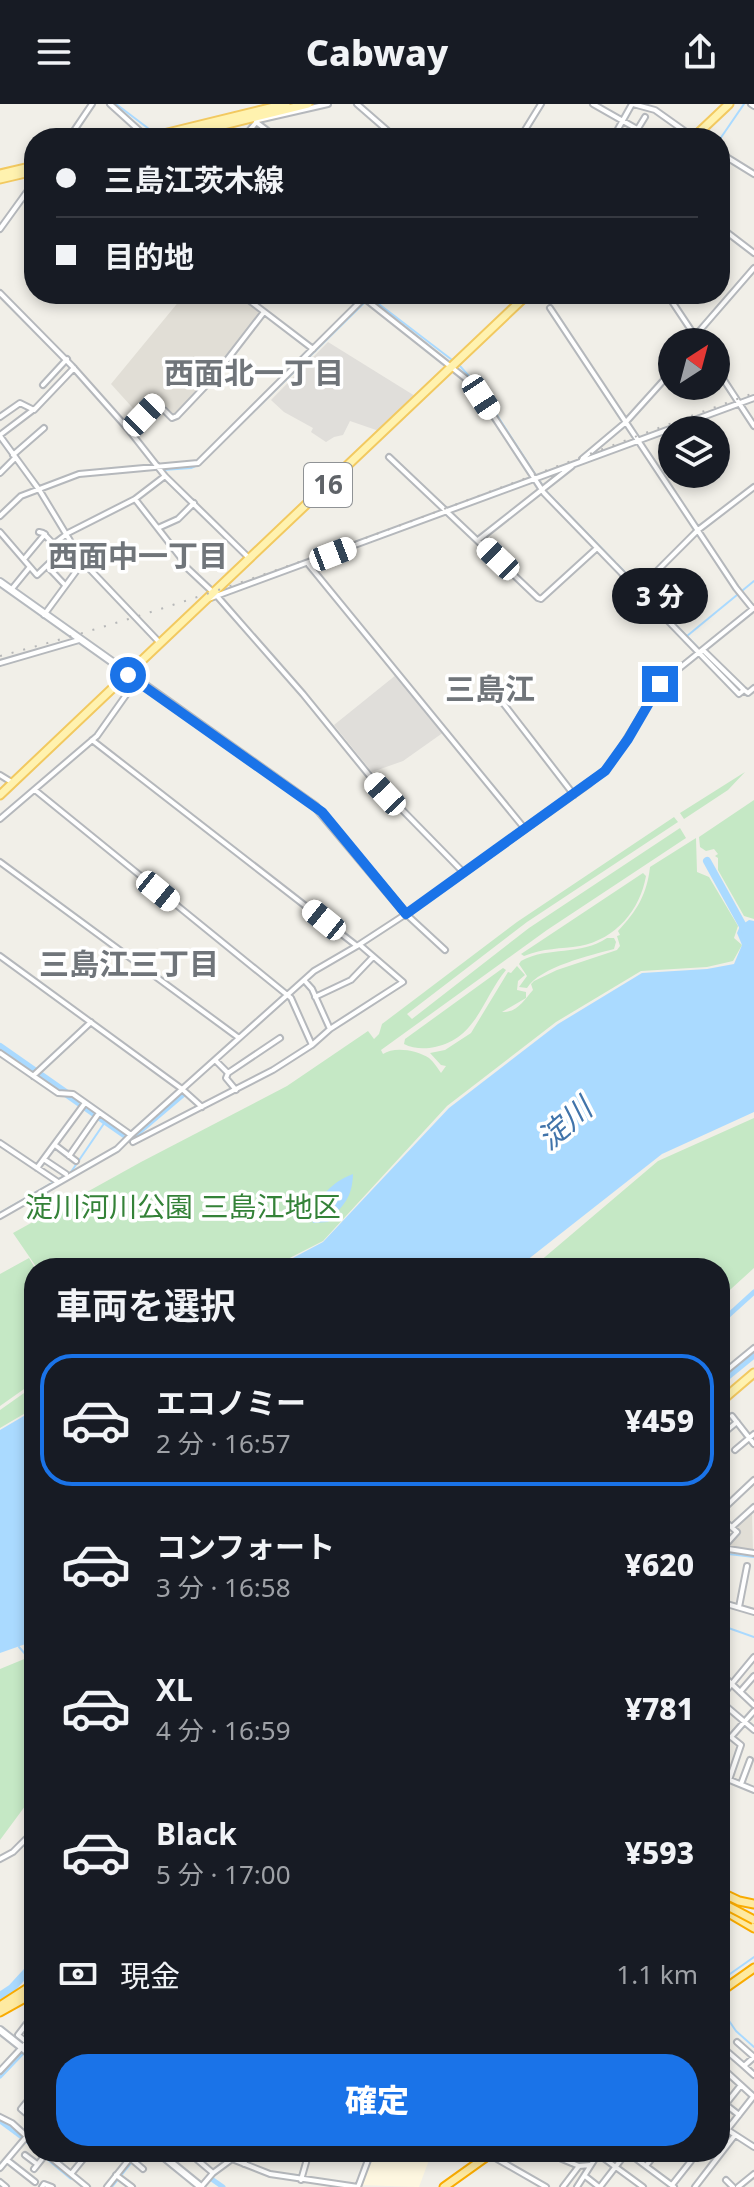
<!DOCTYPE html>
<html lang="ja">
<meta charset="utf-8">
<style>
:root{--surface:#171b24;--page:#20242c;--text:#f1f3f6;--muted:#9ea1a6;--line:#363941;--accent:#1a73e8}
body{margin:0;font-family:"Noto Sans","Noto Sans JP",sans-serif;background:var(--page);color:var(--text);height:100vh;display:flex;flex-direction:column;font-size:30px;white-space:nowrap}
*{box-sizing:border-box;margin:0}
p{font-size:26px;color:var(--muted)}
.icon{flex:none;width:44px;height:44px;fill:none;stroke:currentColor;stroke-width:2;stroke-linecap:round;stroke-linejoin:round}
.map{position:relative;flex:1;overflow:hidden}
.sheet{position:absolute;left:24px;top:1154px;width:706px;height:904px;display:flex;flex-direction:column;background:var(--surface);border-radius:32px;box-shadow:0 4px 12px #0003}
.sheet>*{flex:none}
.banner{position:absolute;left:24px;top:24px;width:706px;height:176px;border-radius:32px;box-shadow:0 4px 12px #0003;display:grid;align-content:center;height:176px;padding:0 32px;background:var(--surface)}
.needle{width:52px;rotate:36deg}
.tools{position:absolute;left:658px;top:224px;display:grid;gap:16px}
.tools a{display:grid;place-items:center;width:72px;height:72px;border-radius:50%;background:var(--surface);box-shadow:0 4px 12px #0003;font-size:40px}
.end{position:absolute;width:36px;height:36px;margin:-18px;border:10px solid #1a73e8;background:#fff;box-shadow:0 0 0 4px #fff}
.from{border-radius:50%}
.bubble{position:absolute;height:56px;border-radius:28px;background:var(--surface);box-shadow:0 4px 12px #0003;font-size:26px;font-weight:800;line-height:56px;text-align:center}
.car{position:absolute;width:24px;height:48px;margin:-24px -12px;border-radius:10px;box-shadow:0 0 6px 2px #0007;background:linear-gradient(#fff 24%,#345 0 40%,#fff 0 76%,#345 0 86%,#fff 0)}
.banner b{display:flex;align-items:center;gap:28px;height:76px;font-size:30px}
.banner b+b{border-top:2px solid var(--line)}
.banner i{width:20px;height:20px;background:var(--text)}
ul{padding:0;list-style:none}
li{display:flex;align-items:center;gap:24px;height:132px;margin:0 16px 12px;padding:0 16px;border:4px solid transparent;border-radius:32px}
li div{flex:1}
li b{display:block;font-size:30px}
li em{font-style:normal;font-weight:800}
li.active{border-color:var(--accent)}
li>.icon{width:72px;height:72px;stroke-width:1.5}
h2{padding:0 32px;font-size:36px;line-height:96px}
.pay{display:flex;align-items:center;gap:20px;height:88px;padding:0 32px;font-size:30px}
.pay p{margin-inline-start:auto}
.action{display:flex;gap:16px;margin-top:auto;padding:16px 32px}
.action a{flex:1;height:92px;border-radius:32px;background:var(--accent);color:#fff;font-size:32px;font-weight:800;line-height:92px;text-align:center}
header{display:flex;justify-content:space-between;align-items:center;height:104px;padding:0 32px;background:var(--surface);font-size:36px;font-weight:800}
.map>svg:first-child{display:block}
</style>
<header><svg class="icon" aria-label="menu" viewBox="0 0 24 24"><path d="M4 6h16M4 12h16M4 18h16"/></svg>Cabway<svg class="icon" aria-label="share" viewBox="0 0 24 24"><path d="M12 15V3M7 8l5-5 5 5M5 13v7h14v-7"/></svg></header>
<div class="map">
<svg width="754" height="2083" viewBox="0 0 754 2083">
<rect width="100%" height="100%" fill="#f1efe8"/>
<path fill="#fef7e0" d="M 371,2048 L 432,2048 L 419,2083 L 359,2081 Z"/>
<path fill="#e0deda" d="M 328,238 L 415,292 L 379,327 L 350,317 L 343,331 L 334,333 L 326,338 L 311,328 L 313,324 L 284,308 L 271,296 Z
M 396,571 L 444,628 L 403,657 L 372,668 L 334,621 Z"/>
<path fill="#e1ded6" d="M 185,190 L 239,190 L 262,208 L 214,270 L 176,311 L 171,311 L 156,296 L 140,312 L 111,280 Z
M 752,1408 L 753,1447 L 726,1444 L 739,1428 L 735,1423 Z"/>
<path fill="#c5e8c5" d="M 745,668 L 728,686 L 684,715 L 680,709 Z
M 754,696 L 754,815 L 744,812 L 718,766 L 718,754 L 715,752 L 718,750 L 714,745 L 706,747 L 700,743 L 699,733 Z
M 674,713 L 678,718 L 527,818 L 407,910 L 412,915 L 529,824 L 680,724 L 686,734 L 547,826 L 381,946 L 383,950 C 394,942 417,946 429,954 C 434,958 438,965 441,969 L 446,962 L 441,961 L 430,949 L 445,946 L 471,929 L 508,868 L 511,869 L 517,862 L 525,871 L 518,877 L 517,886 L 526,888 L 526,894 L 502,908 C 517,909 524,896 533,886 L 531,880 L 534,877 L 557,866 L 617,846 L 620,842 L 617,832 L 620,831 L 618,827 C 637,807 647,790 650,763 L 696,734 L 697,768 L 709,773 L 738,822 L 734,834 L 742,841 L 733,857 L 707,863 L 641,867 L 556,918 L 447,1002 L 323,1137 L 270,1164 L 37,1164 L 13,1129 L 141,1058 L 287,982 L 368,927 L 374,935 L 379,930 L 382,920 L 517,818 Z
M 643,769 L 646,772 C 640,806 616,835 580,842 C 561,845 543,844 524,852 L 521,850 Z
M 607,834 L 614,834 L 616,838 L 614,845 C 591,851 540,863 527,884 L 519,883 L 527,872 L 519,860 L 521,857 C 548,842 581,852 607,834 Z
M 503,864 L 506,866 C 482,895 477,934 435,943 C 426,945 413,945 404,940 L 405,935 Z
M 754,1014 L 754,1164 L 720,1195 L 720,1164 L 532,1164 L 658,1057 Z
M 29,1154 L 35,1164 L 34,1278 L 0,1302 L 0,1170 Z
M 34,1282 L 34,1304 L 0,1324 L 0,1306 Z
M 34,1551 L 34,1690 L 0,1736 L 0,1565 Z"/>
<path fill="#aadaff" d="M 749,816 L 754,817 L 754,1008 L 662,1050 L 517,1164 L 274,1164 L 323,1138 L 449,1004 L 558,920 L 642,869 L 707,865 L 734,860 L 742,841 L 737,829 L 740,822 Z
M 353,1070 C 352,1095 344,1100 328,1118 L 313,1119 L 312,1115 C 320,1092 330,1079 353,1070 Z
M 34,1306 L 34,1537 L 0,1549 L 0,1326 Z"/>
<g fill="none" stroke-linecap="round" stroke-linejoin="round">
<path stroke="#aadaff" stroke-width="2" d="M 116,0 L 153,28
M 523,34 L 544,0
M 720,35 L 744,0
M 367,191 L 460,262 L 480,285 L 546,387 L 615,458
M 163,366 L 191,364 L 200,360 L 366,197
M 617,460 L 732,579
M 687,532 L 754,477
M 736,582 L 745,589
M 0,1109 L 71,1068 L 105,1018
M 720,1449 L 754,1453
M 720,1521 L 754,1533
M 19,1543 L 34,1560
M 720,1877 L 754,1853
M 725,1911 L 736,1927 L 754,1943"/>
<path stroke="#aadaff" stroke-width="5" d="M 720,1219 L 754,1188
M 27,1944 L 34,1949
M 0,1972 L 22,1949
M 0,2017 L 34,2042
M 41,2048 L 71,2073
M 213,2076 L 223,2083
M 110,2083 L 138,2048"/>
<path stroke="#aadaff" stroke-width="8" d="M 707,757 L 754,842
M 0,943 L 130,1034 L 183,989
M 720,1278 L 754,1250
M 0,1892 L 12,1884 L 34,1860"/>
<g stroke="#b5b8bc" stroke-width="8">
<path id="minor" d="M 110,0 L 141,28
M 357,0 L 396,34
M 593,0 L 637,25
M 633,0 L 655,6 L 693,33
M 751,0 L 754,2
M 258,16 L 328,0
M 256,18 L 277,34
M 618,25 L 632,0
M 69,34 L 92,0
M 243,34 L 259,15
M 520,34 L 541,0
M 639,34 L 634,31 L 645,13
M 720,49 L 754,70
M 720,123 L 754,149
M 0,125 L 34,78
M 0,189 L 72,262 L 128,325 L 165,372 L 250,455
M 241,190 L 313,245
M 359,190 L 465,274 L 481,293 L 544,389 L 739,590 L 744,586
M 667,190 L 699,238
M 550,204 L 736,484 L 753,505
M 695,232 L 754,164
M 716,264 L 754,322
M 43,281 L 67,255
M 0,313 L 20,299 L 34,306 L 74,264
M 128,325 L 156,298 L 172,314 L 177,312 L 213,274 L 264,208
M 0,331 L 33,306
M 0,332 L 40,387 L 83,458 L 159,538
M 13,351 L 44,324
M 389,353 L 538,494 L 541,495 L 597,444
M 582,355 L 626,318 L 672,267
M 0,369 L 15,354
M 135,395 L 181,454 L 185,462 L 217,492 L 303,590 L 373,676 L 464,769
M 0,412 L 21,392 L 79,370 L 198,359 L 368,190
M 158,424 L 178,415 L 194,399
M 0,428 L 37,471 L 61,448 L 43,429 L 39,428
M 478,436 L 572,362
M 55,439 L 68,429 L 135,395 L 165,372
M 25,454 L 45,430
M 309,461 L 525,725
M 47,462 L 64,480
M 11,486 L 29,464
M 638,486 L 698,426 L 754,383
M 208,495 L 754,294
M 44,511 L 83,458
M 703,546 L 744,586 L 748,589 L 754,584
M 0,559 L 79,536
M 503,599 L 574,691
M 92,636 L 357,842
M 0,671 L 13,679
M 35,686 L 291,894 L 312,941
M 0,715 L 97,632 L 136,577
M 0,758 L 239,934
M 406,810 L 445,846
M 0,852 L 182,985 L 202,1003
M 304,876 L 312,885 L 330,925
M 315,893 L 351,876 L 373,853
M 0,949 L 58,989 L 73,990 L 131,1031 L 314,867 L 357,842 L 406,810 L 589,680 L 611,660 L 660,580 L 754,504
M 215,956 L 228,969
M 33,972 L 91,918
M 236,986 L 226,974 L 228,969 L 280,934
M 133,1038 L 273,966 L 312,941 L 330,925 L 403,878 L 360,841
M 0,1039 L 58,1078
M 55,1041 L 76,1057
M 69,1052 L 99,1009
M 45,1056 L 66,1070
M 37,1064 L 85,999
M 0,1112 L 117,1045 L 131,1031
M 720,1272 L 754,1244
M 732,1312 L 754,1340
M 720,1332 L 737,1318
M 735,1346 L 754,1330
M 720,1408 L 754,1376
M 720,1413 L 737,1428 L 720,1447
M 732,1423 L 754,1403
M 722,1444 L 754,1449
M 720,1498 L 754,1508
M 721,1498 L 723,1487
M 739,1503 L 747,1462
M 720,1569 L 754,1601
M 740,1588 L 754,1572
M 720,1594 L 754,1553
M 720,1597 L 754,1626
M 720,1672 L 754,1686
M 729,1676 L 741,1641 L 731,1633 L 754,1607
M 741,1680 L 750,1656
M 0,1755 L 13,1748 L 26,1735
M 737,1938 L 754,1953
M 722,1943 L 744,1962
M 34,1944 L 18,1931 L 34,1910
M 754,1953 L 744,1962 L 754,1971
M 720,1962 L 754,1993
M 0,1967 L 27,1938
M 720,1981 L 729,1970
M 34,1989 L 21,2005 L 34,2016
M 720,1996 L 739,2011
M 27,1998 L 34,2003
M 725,2001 L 741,1981
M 0,2013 L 12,2019 L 34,2039
M 720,2021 L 754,2043
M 727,2026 L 753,1993
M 44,2048 L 87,2083
M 188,2048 L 213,2069
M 485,2048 L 546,2083
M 545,2048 L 579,2062 L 590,2061
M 576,2048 L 593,2055
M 598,2050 L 643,2083
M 25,2051 L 37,2060
M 130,2054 L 143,2065
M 7,2056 L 35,2078
M 244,2060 L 249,2048
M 646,2062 L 657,2048
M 0,2064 L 27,2032
M 34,2065 L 46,2050
M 71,2070 L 89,2048
M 116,2071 L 132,2083
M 585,2072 L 599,2083
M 301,2076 L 309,2048
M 726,2076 L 733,2083
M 0,2078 L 6,2083
M 672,2081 L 691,2057 L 679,2048
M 42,2083 L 44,2080 L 52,2083
M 107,2083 L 135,2048
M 201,2083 L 213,2069 L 232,2055 L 270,2070 L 358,2083
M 358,2083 L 371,2048
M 563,2083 L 579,2062
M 577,2083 L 598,2050
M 600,2083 L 627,2048 L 674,2083
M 695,2083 L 735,2031
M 738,2083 L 754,2070"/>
</g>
<g stroke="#b6babf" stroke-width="10">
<path id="secondary" d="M 0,478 L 315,702 L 406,810
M 0,1926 L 34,1953
M 158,2048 L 201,2083"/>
</g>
<g stroke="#f2c960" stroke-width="11">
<path id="primary" d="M 147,34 L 286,0
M 171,34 L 308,0
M 693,34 L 729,0
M 0,70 L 34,62
M 0,75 L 34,67
M 0,691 L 528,190
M 720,1298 L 754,1269"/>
</g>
<g stroke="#f9ab00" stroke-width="11">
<path id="trunk" d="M 720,1788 L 739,1797 L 754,1800
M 720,1804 L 754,1824
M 720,1888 L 754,1864
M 0,1902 L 34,1880
M 0,1908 L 34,1889
M 444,2083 L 493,2048"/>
</g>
<use href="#minor" stroke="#fff" stroke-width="4"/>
<use href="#secondary" stroke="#fff" stroke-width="6"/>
<use href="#primary" stroke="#fff2af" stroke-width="7"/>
<use href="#trunk" stroke="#feeaa1" stroke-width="7"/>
<path stroke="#b6b7b8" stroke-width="2" stroke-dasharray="2 10" stroke-linecap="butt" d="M 0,552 C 258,484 504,379 754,289"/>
<g stroke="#f9ab00" stroke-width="11" stroke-linecap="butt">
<path id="trunk-bridge" d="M 720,1798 L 754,1816"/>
</g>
<use href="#trunk-bridge" stroke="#feeaa1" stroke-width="7"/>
</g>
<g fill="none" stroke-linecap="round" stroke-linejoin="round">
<path stroke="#1a73e8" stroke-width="10" d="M 128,571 L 322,708 L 406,810 L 605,667 L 628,635 L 660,580"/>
</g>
<g text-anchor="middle" stroke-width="7" stroke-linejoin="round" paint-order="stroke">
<rect fill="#fff" stroke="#8f9295" stroke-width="2" x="304" y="359" width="48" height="44" rx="6"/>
<g font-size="26" font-weight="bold" fill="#5f6368">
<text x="328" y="390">16</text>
</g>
<g font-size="28" fill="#348238" stroke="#fff">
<text x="183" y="1113">淀川河川公園 三島江地区</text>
</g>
<g font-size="30" font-weight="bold" fill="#70757a" stroke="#fff">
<text x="254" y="280">西面北一丁目</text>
<text x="138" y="463">西面中一丁目</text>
<text x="490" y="596">三島江</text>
<text x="129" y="871">三島江三丁目</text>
</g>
<g font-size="30" font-style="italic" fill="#4174aa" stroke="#fff">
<text transform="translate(565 1020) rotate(-41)" y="10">淀川</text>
</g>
</g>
</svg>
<div class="tools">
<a><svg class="needle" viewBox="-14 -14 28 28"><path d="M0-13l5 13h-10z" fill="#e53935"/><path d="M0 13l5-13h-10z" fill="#9ea1a6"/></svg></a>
<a><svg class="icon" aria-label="layers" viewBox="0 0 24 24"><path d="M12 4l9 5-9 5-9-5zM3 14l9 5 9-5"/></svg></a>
</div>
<i class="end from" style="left:128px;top:571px"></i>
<i class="end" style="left:660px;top:580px"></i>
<div class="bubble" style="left:612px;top:464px;width:96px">3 分</div>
<i class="car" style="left:481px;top:293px;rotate:147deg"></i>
<i class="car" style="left:144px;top:311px;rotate:44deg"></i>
<i class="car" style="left:333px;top:450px;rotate:69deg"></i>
<i class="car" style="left:498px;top:455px;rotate:314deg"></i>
<i class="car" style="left:385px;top:690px;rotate:317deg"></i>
<i class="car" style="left:158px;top:787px;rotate:129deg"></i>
<i class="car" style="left:324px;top:816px;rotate:309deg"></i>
<div class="banner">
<b><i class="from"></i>三島江茨木線</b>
<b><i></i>目的地</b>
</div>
<section class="sheet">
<h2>車両を選択</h2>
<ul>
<li class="active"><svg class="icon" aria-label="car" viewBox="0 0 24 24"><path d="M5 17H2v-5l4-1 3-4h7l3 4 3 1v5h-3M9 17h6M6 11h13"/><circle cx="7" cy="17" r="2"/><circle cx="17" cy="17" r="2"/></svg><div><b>エコノミー</b><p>2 分 · 16:57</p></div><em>¥459</em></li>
<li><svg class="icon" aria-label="car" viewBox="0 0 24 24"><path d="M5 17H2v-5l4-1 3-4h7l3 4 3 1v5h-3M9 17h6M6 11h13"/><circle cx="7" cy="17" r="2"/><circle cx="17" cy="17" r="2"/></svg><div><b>コンフォート</b><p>3 分 · 16:58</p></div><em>¥620</em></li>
<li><svg class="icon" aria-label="car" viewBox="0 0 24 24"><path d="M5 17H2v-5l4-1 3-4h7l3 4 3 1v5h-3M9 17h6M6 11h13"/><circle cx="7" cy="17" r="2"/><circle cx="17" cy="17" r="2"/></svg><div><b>XL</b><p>4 分 · 16:59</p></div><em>¥781</em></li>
<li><svg class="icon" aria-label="car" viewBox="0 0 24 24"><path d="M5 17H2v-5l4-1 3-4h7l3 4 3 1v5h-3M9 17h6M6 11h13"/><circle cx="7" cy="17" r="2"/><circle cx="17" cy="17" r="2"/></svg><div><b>Black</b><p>5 分 · 17:00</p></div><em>¥593</em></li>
</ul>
<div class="pay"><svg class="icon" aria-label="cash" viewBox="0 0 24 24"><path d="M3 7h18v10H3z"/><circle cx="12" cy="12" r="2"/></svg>現金<p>1.1 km</p></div>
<div class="action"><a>確定</a></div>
</section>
</div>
